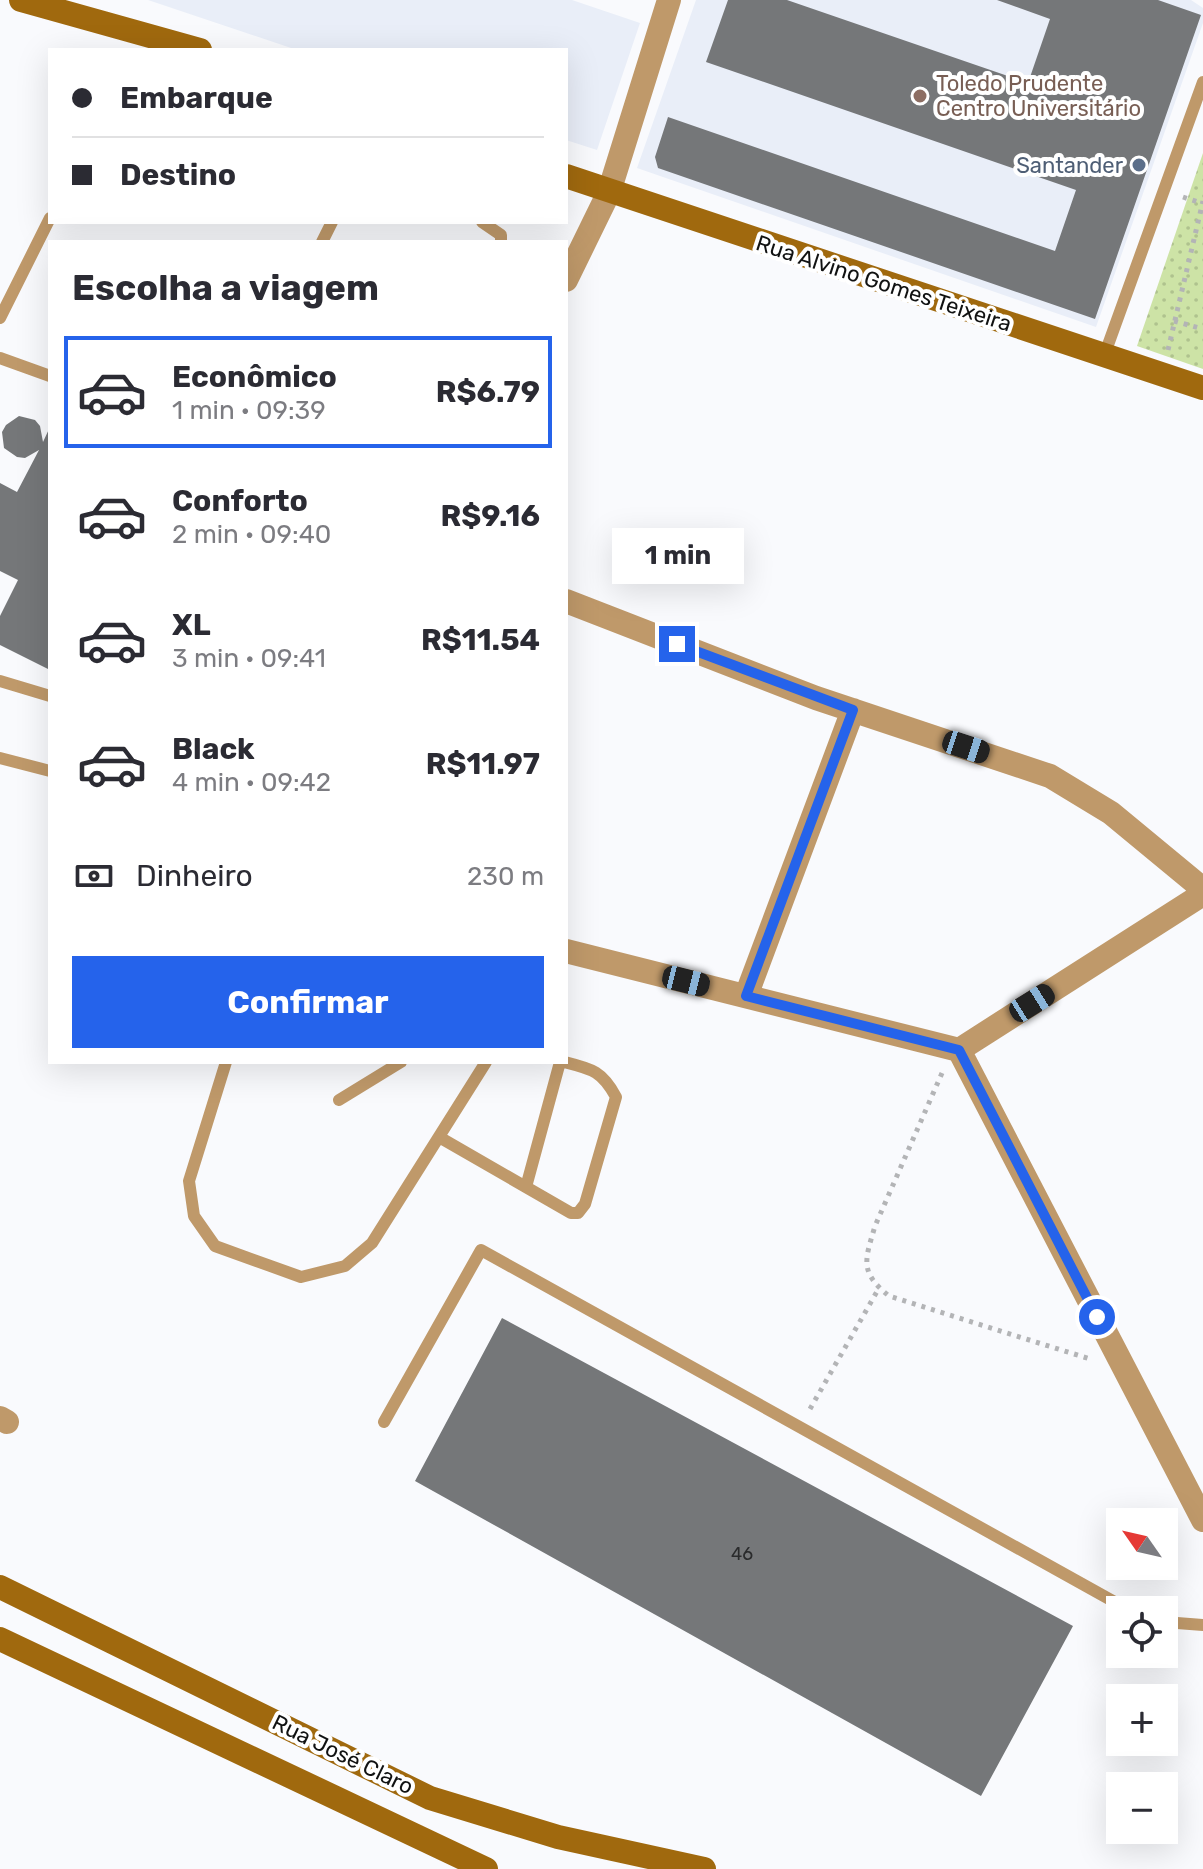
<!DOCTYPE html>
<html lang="pt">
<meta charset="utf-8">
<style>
:root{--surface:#fff;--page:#f2f2f3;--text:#2b2b33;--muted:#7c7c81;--line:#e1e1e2;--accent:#2563eb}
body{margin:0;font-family:Rubik,sans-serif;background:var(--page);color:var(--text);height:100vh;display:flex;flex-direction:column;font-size:30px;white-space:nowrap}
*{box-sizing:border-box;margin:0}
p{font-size:26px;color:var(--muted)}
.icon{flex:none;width:44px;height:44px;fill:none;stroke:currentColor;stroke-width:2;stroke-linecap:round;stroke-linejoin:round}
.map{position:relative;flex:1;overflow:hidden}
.sheet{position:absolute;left:48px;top:240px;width:520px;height:824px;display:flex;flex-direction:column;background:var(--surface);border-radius:0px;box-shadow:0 8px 32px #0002}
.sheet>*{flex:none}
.guide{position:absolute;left:48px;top:48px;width:520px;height:176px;border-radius:0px;box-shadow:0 8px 32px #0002;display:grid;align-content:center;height:176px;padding:0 24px;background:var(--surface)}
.needle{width:52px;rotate:304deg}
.fabs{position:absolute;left:1106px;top:1508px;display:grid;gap:16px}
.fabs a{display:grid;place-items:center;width:72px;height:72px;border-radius:0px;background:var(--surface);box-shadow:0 8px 32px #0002;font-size:40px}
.end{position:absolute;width:36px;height:36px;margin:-18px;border:10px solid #2563eb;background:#fff;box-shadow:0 0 0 4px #fff}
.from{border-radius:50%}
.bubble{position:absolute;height:56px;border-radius:0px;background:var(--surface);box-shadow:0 8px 32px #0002;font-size:26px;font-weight:700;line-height:56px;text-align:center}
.car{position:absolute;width:24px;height:48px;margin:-24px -12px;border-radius:10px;box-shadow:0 0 6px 2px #0007;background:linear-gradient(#222 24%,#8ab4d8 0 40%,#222 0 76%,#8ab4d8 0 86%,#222 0)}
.guide b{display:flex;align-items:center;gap:28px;height:76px;font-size:30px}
.guide b+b{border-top:2px solid var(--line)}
.guide i{width:20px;height:20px;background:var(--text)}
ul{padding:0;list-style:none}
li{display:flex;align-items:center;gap:24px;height:112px;margin:0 16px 12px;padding:0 8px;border:4px solid transparent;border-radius:0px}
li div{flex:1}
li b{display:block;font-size:30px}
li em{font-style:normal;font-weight:700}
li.current{border-color:var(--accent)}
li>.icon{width:72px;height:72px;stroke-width:1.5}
h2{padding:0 24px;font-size:36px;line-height:96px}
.pay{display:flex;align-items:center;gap:20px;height:88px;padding:0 24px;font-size:30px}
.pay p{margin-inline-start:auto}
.primary-button{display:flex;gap:16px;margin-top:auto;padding:16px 24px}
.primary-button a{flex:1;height:92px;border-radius:0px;background:var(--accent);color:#fff;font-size:32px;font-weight:700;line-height:92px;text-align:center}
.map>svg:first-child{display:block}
</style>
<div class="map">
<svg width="1203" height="1869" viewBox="0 0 1203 1869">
<defs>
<pattern id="park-dots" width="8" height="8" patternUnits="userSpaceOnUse" patternTransform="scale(2)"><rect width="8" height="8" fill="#cde3a6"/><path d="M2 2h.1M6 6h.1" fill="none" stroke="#afc28e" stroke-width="1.8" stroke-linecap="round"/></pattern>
</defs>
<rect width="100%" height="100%" fill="#f9fafd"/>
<path fill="#e9eef8" d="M 148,0 L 572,0 L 640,23 L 597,150 L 566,140 L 566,50 L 297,50 Z
M 696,0 L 1191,0 L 1203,8 L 1203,23 L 1096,327 L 637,168 Z"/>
<path fill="url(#park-dots)" d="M 1203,153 L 1203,369 L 1137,346 Z"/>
<path fill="#757779" d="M 728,0 L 787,0 L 1028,83 L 1050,19 L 997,0 L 1158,0 L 1201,15 L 1095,319 L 658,168 L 655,157 L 668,117 L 1055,251 L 1076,190 L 706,62 Z
M 19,416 L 35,420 L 40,426 L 43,442 L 50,427 L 50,670 L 0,645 L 0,616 L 18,580 L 0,571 L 0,483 L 17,492 L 39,450 L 25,458 L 17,457 L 4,448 L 2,432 L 6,425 Z
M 502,1318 L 1073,1626 L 981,1796 L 415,1481 Z"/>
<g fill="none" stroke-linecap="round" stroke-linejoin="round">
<path stroke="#b3b4b6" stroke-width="5" stroke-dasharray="4 6" stroke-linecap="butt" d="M 1183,197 L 1201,203
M 1174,321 L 1203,329
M 1168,350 L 1203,201
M 942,1073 L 875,1226 C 865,1260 859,1272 889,1296 L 1090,1359
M 810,1409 L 879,1288"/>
<path stroke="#bf996a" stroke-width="12" d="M 482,222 L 501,235 L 501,242
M 322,242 L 332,222
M 0,318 L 50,218
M 1104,356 L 1203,82
M 0,358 L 50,376
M 0,681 L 50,696
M 0,758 L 50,771
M 226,1062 L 189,1181 L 194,1216 L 215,1246 L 301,1277 L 345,1266 L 372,1243 L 486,1062
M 339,1100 L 401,1062
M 439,1137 L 571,1213 L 578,1213 L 585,1204 L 616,1097 C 602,1071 592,1069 564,1062
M 526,1187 L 560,1062
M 384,1422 L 481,1250 L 1129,1610
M 1164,1622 L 1203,1625"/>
<path stroke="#bf996a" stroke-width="24" d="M 566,280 L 609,192 L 669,0
M 566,601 L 816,698 L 1050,776 L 1111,813 L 1203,889
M 566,951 L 959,1050
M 746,996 L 853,710
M 959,1050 L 1203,1520
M 959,1050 L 1203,894
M 0,1418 L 7,1422"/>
<path stroke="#a0690e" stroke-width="24" d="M 21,0 L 200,50
M 566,176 L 1203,388
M 0,1587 L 430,1798 L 558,1837 L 704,1869
M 0,1639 L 486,1869"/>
</g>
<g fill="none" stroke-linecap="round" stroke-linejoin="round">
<path stroke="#2563eb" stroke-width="10" d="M 677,644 L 853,710 L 746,996 L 959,1050 L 1097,1317"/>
</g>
<circle fill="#8d6e63" stroke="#fff" stroke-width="3" cx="920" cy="96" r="8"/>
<circle fill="#5c6f8a" stroke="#fff" stroke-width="3" cx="1139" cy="165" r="8"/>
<g text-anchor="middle" stroke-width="8" stroke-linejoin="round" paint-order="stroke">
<g font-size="18" fill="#2a2b2c">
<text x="742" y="1560">46</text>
</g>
<g font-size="22" fill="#785e54" stroke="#fff" text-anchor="start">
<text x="936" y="91">Toledo Prudente<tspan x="936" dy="25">Centro Universitário</tspan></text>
</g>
<g font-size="22" fill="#4e5e75" stroke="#fff" text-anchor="end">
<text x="1123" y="173">Santander</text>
</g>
<g font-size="22" fill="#111212" stroke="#fff">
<text transform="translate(884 283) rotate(18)" y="8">Rua Alvino Gomes Teixeira</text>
<text transform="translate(343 1754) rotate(26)" y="8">Rua José Claro</text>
</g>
</g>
</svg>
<div class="fabs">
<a><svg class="needle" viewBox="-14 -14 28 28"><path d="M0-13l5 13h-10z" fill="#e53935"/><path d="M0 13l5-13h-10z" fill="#7c7c81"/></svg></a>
<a><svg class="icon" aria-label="locate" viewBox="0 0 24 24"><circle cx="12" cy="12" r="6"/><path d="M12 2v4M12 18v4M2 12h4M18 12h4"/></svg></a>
<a>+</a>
<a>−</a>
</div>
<i class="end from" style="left:1097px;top:1317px"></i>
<i class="end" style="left:677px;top:644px"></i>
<div class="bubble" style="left:612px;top:528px;width:132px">1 min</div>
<i class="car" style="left:966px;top:747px;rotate:108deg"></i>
<i class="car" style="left:686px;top:981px;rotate:104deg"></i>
<i class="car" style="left:1032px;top:1003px;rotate:58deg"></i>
<div class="guide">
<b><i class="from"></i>Embarque</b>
<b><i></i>Destino</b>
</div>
<section class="sheet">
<h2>Escolha a viagem</h2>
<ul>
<li class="current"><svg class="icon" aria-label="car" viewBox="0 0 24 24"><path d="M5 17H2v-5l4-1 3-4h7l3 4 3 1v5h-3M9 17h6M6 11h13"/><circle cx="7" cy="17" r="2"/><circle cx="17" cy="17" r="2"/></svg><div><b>Econômico</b><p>1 min · 09:39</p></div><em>R$6.79</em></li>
<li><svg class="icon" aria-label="car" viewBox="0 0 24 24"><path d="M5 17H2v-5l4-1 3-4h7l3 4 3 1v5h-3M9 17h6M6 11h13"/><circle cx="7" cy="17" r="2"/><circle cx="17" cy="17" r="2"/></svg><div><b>Conforto</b><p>2 min · 09:40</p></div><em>R$9.16</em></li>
<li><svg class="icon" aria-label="car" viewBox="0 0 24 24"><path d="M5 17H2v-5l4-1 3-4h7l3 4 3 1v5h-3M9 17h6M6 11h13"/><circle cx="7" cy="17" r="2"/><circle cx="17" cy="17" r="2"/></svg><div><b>XL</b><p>3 min · 09:41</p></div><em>R$11.54</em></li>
<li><svg class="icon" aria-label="car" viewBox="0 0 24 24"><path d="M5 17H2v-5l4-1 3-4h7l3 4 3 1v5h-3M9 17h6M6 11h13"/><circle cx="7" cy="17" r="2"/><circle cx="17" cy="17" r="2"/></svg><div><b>Black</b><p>4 min · 09:42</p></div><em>R$11.97</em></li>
</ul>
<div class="pay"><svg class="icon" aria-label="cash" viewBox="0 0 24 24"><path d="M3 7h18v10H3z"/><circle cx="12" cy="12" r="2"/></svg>Dinheiro<p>230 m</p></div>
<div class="primary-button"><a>Confirmar</a></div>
</section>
</div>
